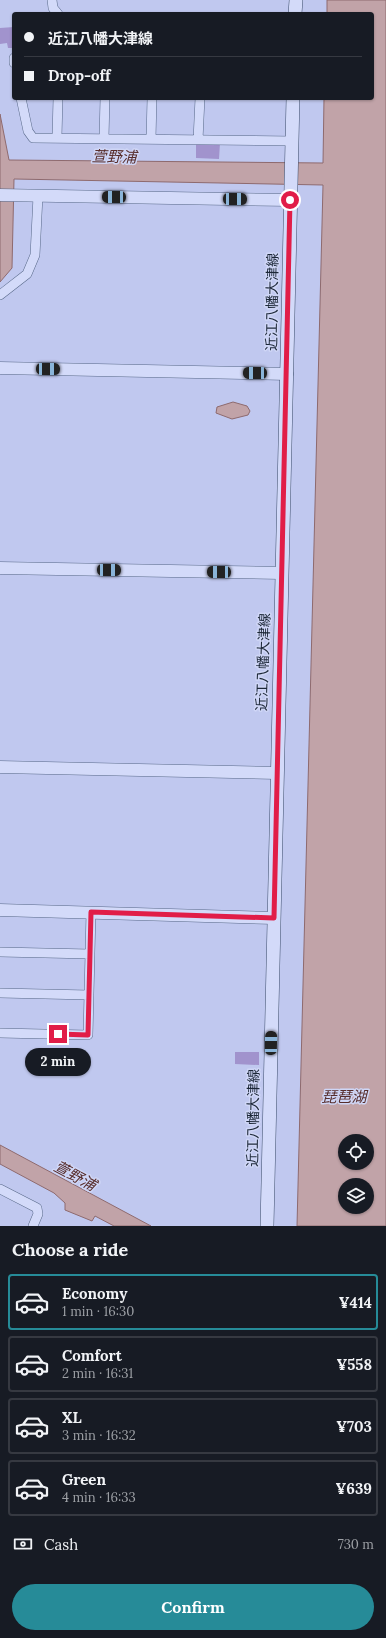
<!DOCTYPE html>
<meta charset="utf-8">
<style>
:root{--surface:#171b24;--page:#242831;--text:#f1f3f6;--muted:#9ea1a6;--line:#363941;--accent:#268b98}
body{margin:0;font-family:Lora,"Noto Sans JP",serif;background:var(--page);color:var(--text);height:100vh;display:flex;flex-direction:column;font-size:15px;white-space:nowrap}
*{box-sizing:border-box;margin:0}
p{font-size:13px;color:var(--muted)}
.icon{flex:none;width:22px;height:22px;fill:none;stroke:currentColor;stroke-width:2;stroke-linecap:round;stroke-linejoin:round}
.map{position:relative;height:1226px;overflow:hidden}
.panel{display:flex;flex-direction:column;background:var(--surface);flex:1}
.panel>*{flex:none}
.top-card{position:absolute;left:12px;top:12px;width:362px;height:88px;border-radius:4px;box-shadow:0 1px 3px #0004;display:grid;align-content:center;height:88px;padding:0 12px;background:var(--surface)}
.tools{position:absolute;left:338px;top:1134px;display:grid;gap:8px}
.tools a{display:grid;place-items:center;width:36px;height:36px;border-radius:50%;background:var(--surface);box-shadow:0 1px 3px #0004;font-size:20px}
.end{position:absolute;width:18px;height:18px;margin:-9px;border:5px solid #e11d48;background:#fff;box-shadow:0 0 0 2px #fff}
.from{border-radius:50%}
.bubble{position:absolute;height:28px;border-radius:14px;background:var(--surface);box-shadow:0 1px 3px #0004;font-size:13px;font-weight:700;line-height:28px;text-align:center}
.car{position:absolute;width:12px;height:24px;margin:-12px -6px;border-radius:5px;box-shadow:0 0 3px 1px #0007;background:linear-gradient(#222 24%,#8ab4d8 0 40%,#222 0 76%,#8ab4d8 0 86%,#222 0)}
.top-card b{display:flex;align-items:center;gap:14px;height:38px;font-size:15px}
.top-card b+b{border-top:1px solid var(--line)}
.top-card i{width:10px;height:10px;background:var(--text)}
ul{padding:0;list-style:none}
li{display:flex;align-items:center;gap:12px;height:56px;margin:0 8px 6px;padding:0 4px;border:2px solid var(--line);border-radius:4px}
li div{flex:1}
li b{display:block;font-size:15px}
li em{font-style:normal;font-weight:700}
li.active{border-color:var(--accent)}
li>.icon{width:36px;height:36px;stroke-width:1.5}
h2{padding:0 12px;font-size:18px;line-height:48px}
.pay{display:flex;align-items:center;gap:10px;height:44px;padding:0 12px;font-size:15px}
.pay p{margin-inline-start:auto}
.primary-button{display:flex;gap:8px;margin-top:auto;padding:8px 12px}
.primary-button a{flex:1;height:46px;border-radius:24px;background:var(--accent);color:#fff;font-size:16px;font-weight:700;line-height:46px;text-align:center}
.map>svg:first-child{display:block}
</style>
<div class="map">
<svg width="386" height="1226" viewBox="0 0 386 1226">
<rect width="100%" height="100%" fill="#c0c8ef"/>
<path fill="#a193cd" d="M 14,27 L 14,48 L 8,48 L 7,43 L 0,44 L 0,28 Z
M 196,143 L 220,143 L 219,159 L 196,158 Z
M 235,1052 L 259,1052 L 259,1065 L 235,1064 Z"/>
<path fill="#c1a3a8" stroke="#8e6a6e" fill-rule="evenodd" d="M 327,0 L 386,0 L 386,1226 L 297,1226 L 323,185 L 14,179 L 12,268 L 0,282 L 0,114 L 9,160 L 323,163 L 324,98 L 372,98 L 372,14 L 327,14 ZM 345,1141 L 367,1141 L 367,1163 L 345,1163 ZM 345,1185 L 367,1185 L 367,1207 L 345,1207 Z
M 233,402 L 247,406 L 250,411 L 248,415 L 232,419 L 216,413 L 217,407 Z
M 0,1145 L 151,1226 L 114,1226 L 95,1216 L 92,1221 L 65,1210 L 65,1203 L 54,1193 L 0,1164 Z"/>
<g fill="none" stroke-linecap="round" stroke-linejoin="round">
<g stroke="#576888" stroke-width="10">
<path id="minor" d="M 52,0 L 53,8 L 58,14
M 14,58 L 14,63
M 21,98 L 28,131 L 33,138 L 292,141
M 57,137 L 58,98
M 104,138 L 105,98
M 151,139 L 152,98
M 198,140 L 200,98
M 0,295 L 27,274 L 35,255 L 38,196
M 0,952 L 90,954
M 0,993 L 89,995
M 0,1033 L 88,1035 L 91,912
M 0,1189 L 37,1208 L 38,1214 L 33,1226"/>
</g>
<g stroke="#576888" stroke-width="13">
<path id="tertiary" d="M 0,195 L 290,200
M 0,368 L 287,374
M 0,568 L 281,573
M 0,767 L 277,773
M 0,910 L 274,918"/>
</g>
<g stroke="#3b4c6a" stroke-width="14">
<path id="secondary" d="M 295,14 L 296,0
M 267,1226 L 293,98"/>
</g>
<use href="#minor" stroke="#d3daf9" stroke-width="9"/>
<use href="#tertiary" stroke="#d3daf9" stroke-width="12"/>
<use href="#secondary" stroke="#d3daf9" stroke-width="13"/>
</g>
<g fill="none" stroke-linecap="round" stroke-linejoin="round">
<path stroke="#e11d48" stroke-width="5" d="M 58,1034 L 88,1035 L 91,912 L 274,918 L 290,200"/>
</g>
<g text-anchor="middle" stroke-width="3" stroke-linejoin="round" paint-order="stroke">
<g font-size="14" fill="#1c2737" stroke="#cfd6f6">
<text transform="translate(272 302) rotate(-89)" y="5">近江八幡大津線</text>
<text transform="translate(263 662) rotate(-88)" y="5">近江八幡大津線</text>
<text transform="translate(253 1118) rotate(-89)" y="5">近江八幡大津線</text>
</g>
<g font-size="15" font-style="italic" fill="#572d2b" stroke="#cfd6f6">
<text transform="translate(114 157) rotate(1)" y="5">萱野浦</text>
<text x="344" y="1102">琵琶湖</text>
<text transform="translate(75 1176) rotate(28)" y="5">萱野浦</text>
</g>
</g>
</svg>
<div class="tools">
<a><svg class="icon" aria-label="locate" viewBox="0 0 24 24"><circle cx="12" cy="12" r="6"/><path d="M12 2v4M12 18v4M2 12h4M18 12h4"/></svg></a>
<a><svg class="icon" aria-label="layers" viewBox="0 0 24 24"><path d="M12 4l9 5-9 5-9-5zM3 14l9 5 9-5"/></svg></a>
</div>
<i class="end from" style="left:290px;top:200px"></i>
<i class="end" style="left:58px;top:1034px"></i>
<div class="bubble" style="left:25px;top:1048px;width:66px">2 min</div>
<i class="car" style="left:114px;top:197px;rotate:271deg"></i>
<i class="car" style="left:235px;top:199px;rotate:91deg"></i>
<i class="car" style="left:48px;top:369px;rotate:91deg"></i>
<i class="car" style="left:255px;top:373px;rotate:271deg"></i>
<i class="car" style="left:109px;top:570px;rotate:91deg"></i>
<i class="car" style="left:219px;top:572px;rotate:271deg"></i>
<i class="car" style="left:271px;top:1043px;rotate:1deg"></i>
<div class="top-card">
<b><i class="from"></i>近江八幡大津線</b>
<b><i></i>Drop-off</b>
</div>
</div>
<section class="panel">
<h2>Choose a ride</h2>
<ul>
<li class="active"><svg class="icon" aria-label="car" viewBox="0 0 24 24"><path d="M5 17H2v-5l4-1 3-4h7l3 4 3 1v5h-3M9 17h6M6 11h13"/><circle cx="7" cy="17" r="2"/><circle cx="17" cy="17" r="2"/></svg><div><b>Economy</b><p>1 min · 16:30</p></div><em>¥414</em></li>
<li><svg class="icon" aria-label="car" viewBox="0 0 24 24"><path d="M5 17H2v-5l4-1 3-4h7l3 4 3 1v5h-3M9 17h6M6 11h13"/><circle cx="7" cy="17" r="2"/><circle cx="17" cy="17" r="2"/></svg><div><b>Comfort</b><p>2 min · 16:31</p></div><em>¥558</em></li>
<li><svg class="icon" aria-label="car" viewBox="0 0 24 24"><path d="M5 17H2v-5l4-1 3-4h7l3 4 3 1v5h-3M9 17h6M6 11h13"/><circle cx="7" cy="17" r="2"/><circle cx="17" cy="17" r="2"/></svg><div><b>XL</b><p>3 min · 16:32</p></div><em>¥703</em></li>
<li><svg class="icon" aria-label="car" viewBox="0 0 24 24"><path d="M5 17H2v-5l4-1 3-4h7l3 4 3 1v5h-3M9 17h6M6 11h13"/><circle cx="7" cy="17" r="2"/><circle cx="17" cy="17" r="2"/></svg><div><b>Green</b><p>4 min · 16:33</p></div><em>¥639</em></li>
</ul>
<div class="pay"><svg class="icon" aria-label="cash" viewBox="0 0 24 24"><path d="M3 7h18v10H3z"/><circle cx="12" cy="12" r="2"/></svg>Cash<p>730 m</p></div>
<div class="primary-button"><a>Confirm</a></div>
</section>
